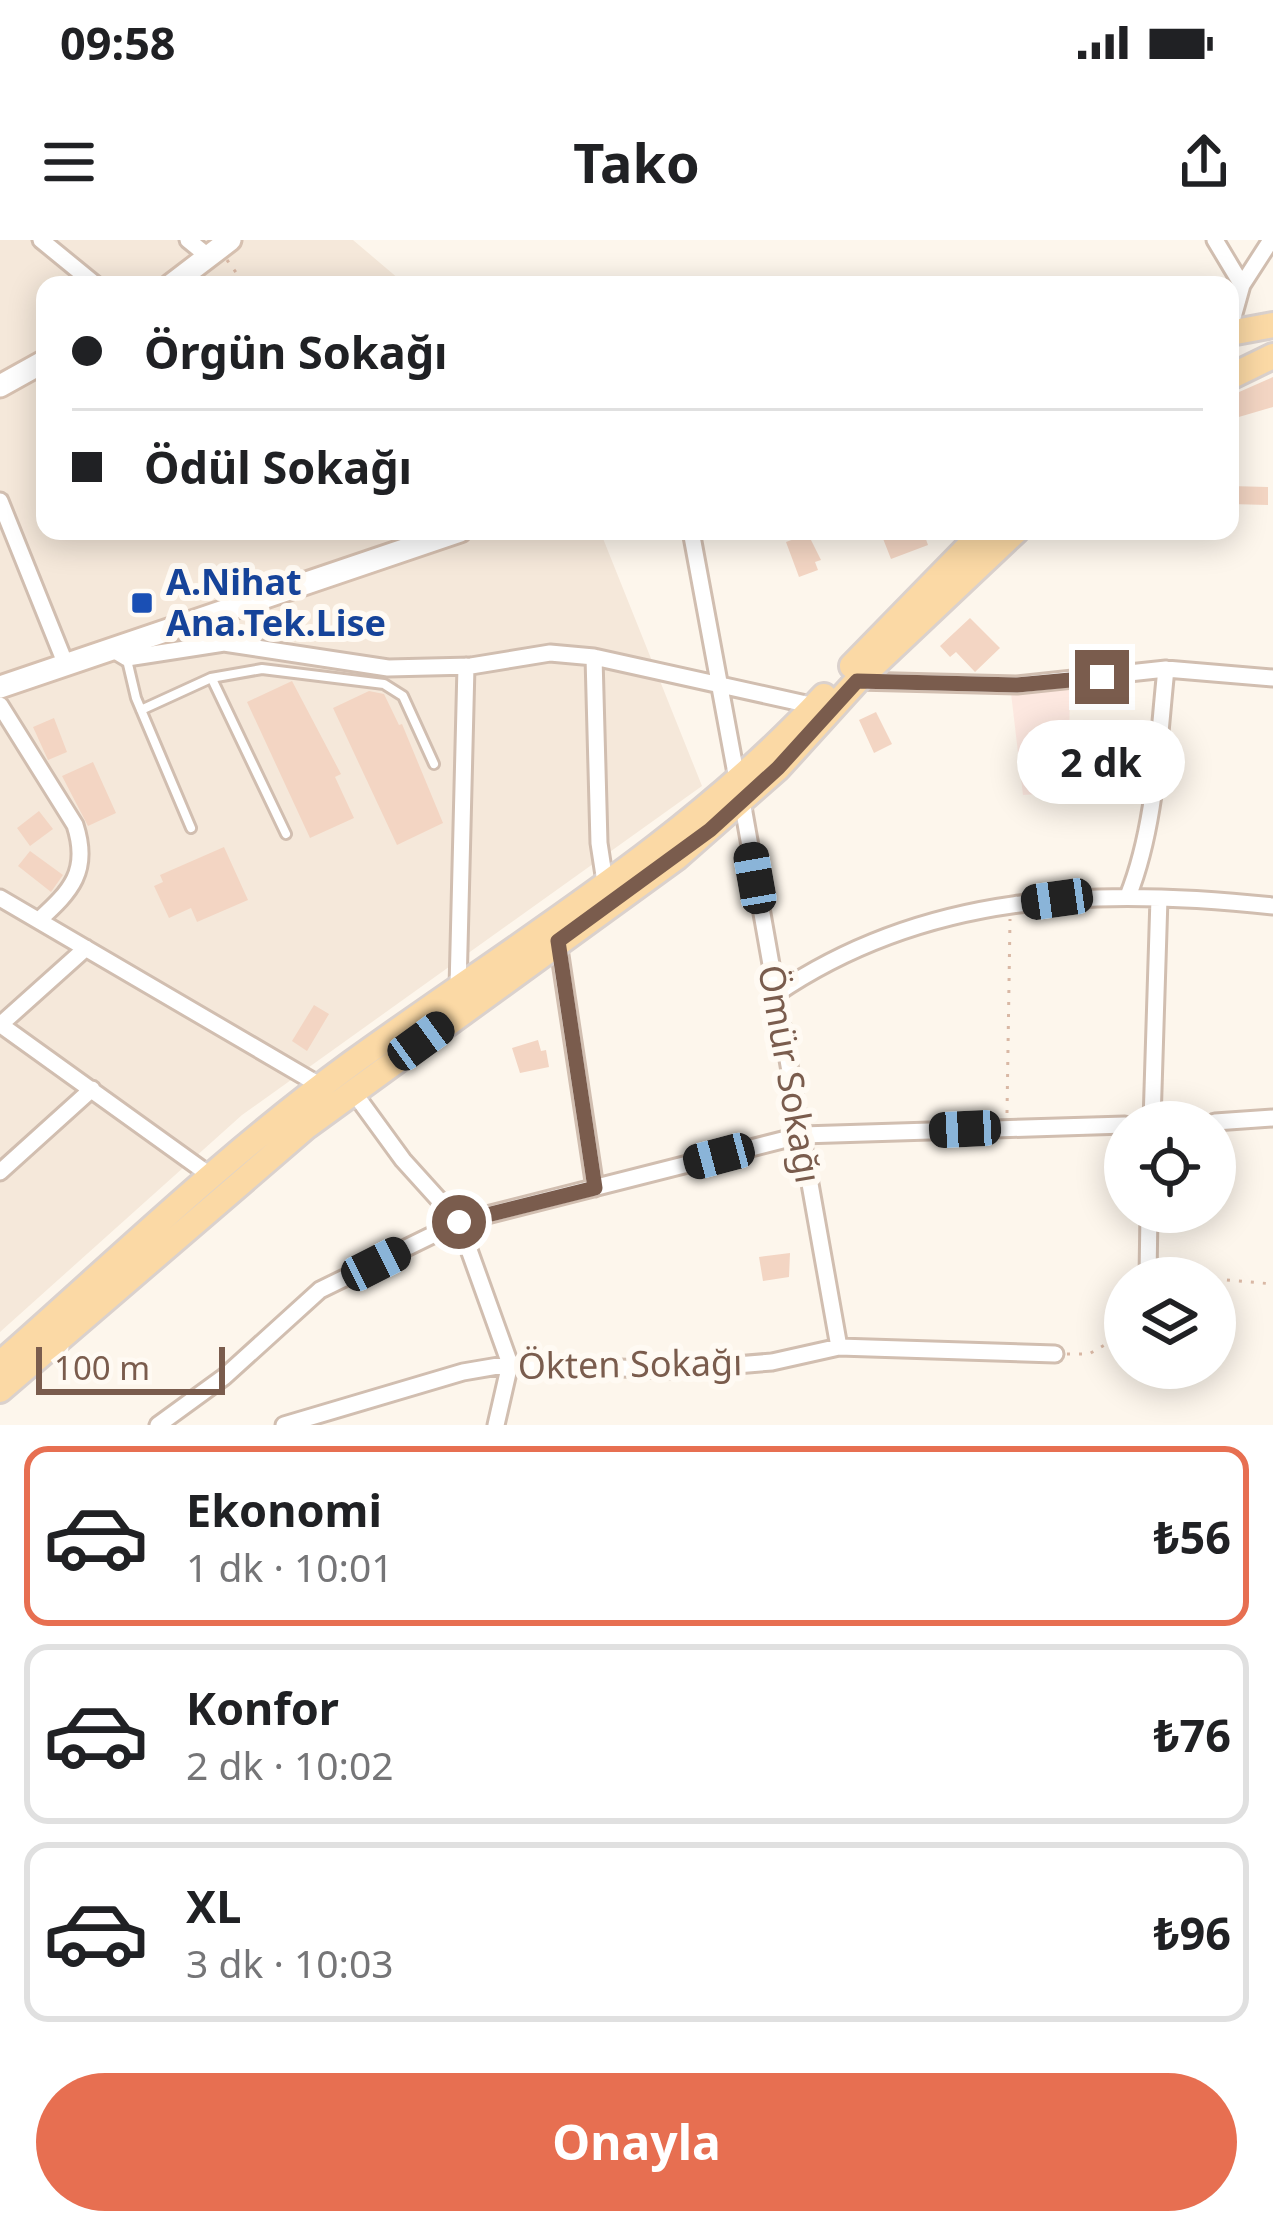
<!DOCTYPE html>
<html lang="tr">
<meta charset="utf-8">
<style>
:root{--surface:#fff;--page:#f2f2f2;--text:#202124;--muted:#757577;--line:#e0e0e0;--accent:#e76f51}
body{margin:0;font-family:"Noto Sans",sans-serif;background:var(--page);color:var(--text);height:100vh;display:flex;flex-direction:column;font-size:45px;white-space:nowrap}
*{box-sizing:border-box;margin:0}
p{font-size:39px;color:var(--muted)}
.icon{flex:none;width:66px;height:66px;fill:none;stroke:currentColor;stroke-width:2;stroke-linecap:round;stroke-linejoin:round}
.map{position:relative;height:1185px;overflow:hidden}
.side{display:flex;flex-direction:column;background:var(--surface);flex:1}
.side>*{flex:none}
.guide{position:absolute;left:36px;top:36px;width:1203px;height:264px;border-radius:24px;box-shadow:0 6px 30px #0003;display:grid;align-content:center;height:264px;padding:0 36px;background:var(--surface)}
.buttons{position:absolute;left:1104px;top:861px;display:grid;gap:24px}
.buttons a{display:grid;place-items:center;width:132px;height:132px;border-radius:50%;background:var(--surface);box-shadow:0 6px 30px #0003;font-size:60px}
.scale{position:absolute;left:36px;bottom:30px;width:189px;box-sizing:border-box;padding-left:12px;border:6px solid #7a5c4d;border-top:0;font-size:33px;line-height:42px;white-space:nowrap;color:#7a5c4d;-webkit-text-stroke:9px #fffaf3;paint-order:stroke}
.end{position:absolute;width:54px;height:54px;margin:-27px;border:15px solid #7a5c4d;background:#fff;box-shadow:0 0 0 6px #fff}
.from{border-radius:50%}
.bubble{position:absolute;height:84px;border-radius:42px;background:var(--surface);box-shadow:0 6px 30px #0003;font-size:39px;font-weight:700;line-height:84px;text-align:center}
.car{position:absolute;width:36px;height:72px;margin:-36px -18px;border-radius:15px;box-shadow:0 0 9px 3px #0007;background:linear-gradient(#222 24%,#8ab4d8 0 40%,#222 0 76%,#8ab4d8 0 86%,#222 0)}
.guide b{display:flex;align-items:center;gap:42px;height:114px;font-size:45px}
.guide b+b{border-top:3px solid var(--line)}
.guide i{width:30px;height:30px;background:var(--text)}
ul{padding:21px 0 0;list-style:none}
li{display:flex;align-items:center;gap:36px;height:180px;margin:0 24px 18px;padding:0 12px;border:6px solid var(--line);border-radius:24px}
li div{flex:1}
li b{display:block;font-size:45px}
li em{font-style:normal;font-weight:700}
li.current{border-color:var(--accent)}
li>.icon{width:108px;height:108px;stroke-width:1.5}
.cta{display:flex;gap:24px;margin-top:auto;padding:24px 36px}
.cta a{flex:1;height:138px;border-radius:72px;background:var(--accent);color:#fff;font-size:48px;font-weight:700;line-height:138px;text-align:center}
.status{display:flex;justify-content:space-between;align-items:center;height:84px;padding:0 60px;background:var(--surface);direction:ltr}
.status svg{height:33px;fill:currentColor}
header{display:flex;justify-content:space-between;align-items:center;height:156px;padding:0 36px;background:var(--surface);font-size:54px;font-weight:700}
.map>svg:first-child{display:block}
</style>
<div class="status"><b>09:58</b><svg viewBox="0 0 49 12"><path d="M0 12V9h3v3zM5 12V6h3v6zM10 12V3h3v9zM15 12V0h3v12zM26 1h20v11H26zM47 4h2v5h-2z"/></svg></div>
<header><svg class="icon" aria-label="menu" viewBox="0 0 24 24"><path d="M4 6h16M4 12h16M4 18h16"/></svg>Tako<svg class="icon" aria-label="share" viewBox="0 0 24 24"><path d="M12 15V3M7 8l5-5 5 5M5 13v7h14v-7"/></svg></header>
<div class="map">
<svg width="1273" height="1185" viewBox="0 0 1273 1185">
<rect width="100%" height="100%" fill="#fdf6ec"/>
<path fill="#f5e8da" d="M 0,0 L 353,0 L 406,45 L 45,45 L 45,291 L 600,291 L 702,546 L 242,875 L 0,1092 Z"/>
<path fill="#fde8e0" d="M 1070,449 L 1068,552 L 1023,555 L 1011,453 Z"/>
<path fill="#f3d5c3" d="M 1273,137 L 1273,167 L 1232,179 L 1230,156 Z
M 1230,246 L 1268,247 L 1268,265 L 1230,264 Z
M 880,291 L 923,291 L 928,305 L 891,319 Z
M 808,294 L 821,320 L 815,322 L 818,330 L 799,337 L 786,302 Z
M 970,378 L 1000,408 L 975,432 L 956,412 L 950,417 L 940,406 Z
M 292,441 L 341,534 L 335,537 L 354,578 L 310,598 L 247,462 Z
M 369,451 L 384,454 L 399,485 L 402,484 L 443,583 L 397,605 L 333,468 Z
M 876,472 L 892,504 L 874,513 L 859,480 Z
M 54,478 L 67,512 L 48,520 L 33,487 Z
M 93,522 L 116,573 L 88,586 L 62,536 Z
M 39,571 L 53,589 L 30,606 L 17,588 Z
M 224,607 L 248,660 L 197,682 L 191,668 L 169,678 L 154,646 L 163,642 L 160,635 Z
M 30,611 L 63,635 L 51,652 L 18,626 Z
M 314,765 L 329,774 L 307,811 L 292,801 Z
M 538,800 L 541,811 L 546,810 L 549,827 L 520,833 L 512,808 Z
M 790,1013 L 789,1037 L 763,1041 L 759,1017 Z"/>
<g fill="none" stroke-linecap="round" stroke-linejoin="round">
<g stroke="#d1beb0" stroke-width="14">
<path id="lane" d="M 127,420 L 136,458 L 191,588
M 212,439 L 286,594
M 141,470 L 211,438 L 262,429 L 384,444 L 403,456 L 434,524"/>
</g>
<g stroke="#d1beb0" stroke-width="21">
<path id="street" d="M 41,0 L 96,45
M 188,0 L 209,17
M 1215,0 L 1242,45
M 1230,88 L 1242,45 L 1271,0
M 0,261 L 66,425
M 691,291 L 737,539
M 112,409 L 127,418 L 224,403 L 388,428 L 471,426 L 550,413 L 594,417 L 815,466
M 594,417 L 599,603 L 605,642
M 857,441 L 1017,445 L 1166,429 L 1273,438
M 0,465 L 75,585 C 90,631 71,651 39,680
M 742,561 L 839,1107
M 1128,656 C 1156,586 1158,503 1166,429
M 0,658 L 321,846
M 558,702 L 595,948
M 458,748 L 466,426
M 776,754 C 926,652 1097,647 1273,666
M 0,785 L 86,708
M 1,785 L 211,936
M 352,850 L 403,920 L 459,982 L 510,1124 L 496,1185
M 1152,882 L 1159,658
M 1215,882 L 1273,878
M 0,932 L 92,849
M 1148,1038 L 1149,972
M 158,1185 L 224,1137 L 320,1050 L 459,982 L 802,895 L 1125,885
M 284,1185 L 463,1132 L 510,1124 L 675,1130 L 772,1122 L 839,1107 L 1055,1114"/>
</g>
<g stroke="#d6c0b0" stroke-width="27">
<path id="secondary" d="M 171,45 L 230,0
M 0,146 L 45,121
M 0,447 L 460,291"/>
</g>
<g stroke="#dad1cd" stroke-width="30">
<path id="primary" d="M 1230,93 L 1273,85
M 1230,137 L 1273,116
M 852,426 L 984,291
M 0,1124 C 116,1022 227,914 352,823 C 512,707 688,603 824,456
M 0,1150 L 307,886 L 677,617 L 778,528 L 857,441 L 1016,291"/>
</g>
<path stroke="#d9b8a5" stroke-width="3" stroke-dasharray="3 9" stroke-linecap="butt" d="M 227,20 L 245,45
M 1007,873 L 1010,679
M 1215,1039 L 1273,1044
M 1067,1114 L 1089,1114 L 1125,1093"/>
<use href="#lane" stroke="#fff" stroke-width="8"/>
<use href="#street" stroke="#fff" stroke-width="15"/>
<use href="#secondary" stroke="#fff" stroke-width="21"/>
<use href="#primary" stroke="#fbd9a5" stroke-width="24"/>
</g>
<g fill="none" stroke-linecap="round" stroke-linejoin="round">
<path stroke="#7a5c4d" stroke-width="15" d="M 459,982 L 595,948 L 558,701 L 710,590 L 778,528 L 857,441 L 1017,445 L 1102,437"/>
</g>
<rect fill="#1a4fb4" stroke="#fffaf3" stroke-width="4.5" x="130" y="351" width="24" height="24" rx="6"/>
<g text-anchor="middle" stroke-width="12" stroke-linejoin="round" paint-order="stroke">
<g font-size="36" font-weight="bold" fill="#164399" stroke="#fffaf3" text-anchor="start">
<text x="166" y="355">A.Nihat<tspan x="166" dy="41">Ana.Tek.Lise</tspan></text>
</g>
<g font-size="36" fill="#7a5c4d" stroke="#fffaf3">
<text transform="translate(790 834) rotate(80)" y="13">Ömür Sokağı</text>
<text transform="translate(630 1124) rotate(-1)" y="13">Ökten Sokağı</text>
</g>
</g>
</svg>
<div class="buttons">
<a><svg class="icon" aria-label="locate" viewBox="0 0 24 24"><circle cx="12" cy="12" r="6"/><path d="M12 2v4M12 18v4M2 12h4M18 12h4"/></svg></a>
<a><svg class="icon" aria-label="layers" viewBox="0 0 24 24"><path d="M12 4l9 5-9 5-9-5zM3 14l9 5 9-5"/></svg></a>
</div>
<div class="scale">100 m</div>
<i class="end from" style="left:459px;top:982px"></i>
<i class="end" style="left:1102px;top:437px"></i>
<div class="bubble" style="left:1017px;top:480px;width:168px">2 dk</div>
<i class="car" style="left:755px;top:638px;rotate:350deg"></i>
<i class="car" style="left:1057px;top:659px;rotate:262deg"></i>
<i class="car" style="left:421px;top:801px;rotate:54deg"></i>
<i class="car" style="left:965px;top:889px;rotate:267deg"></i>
<i class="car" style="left:719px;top:916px;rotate:255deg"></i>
<i class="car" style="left:376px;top:1024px;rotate:63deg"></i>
<div class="guide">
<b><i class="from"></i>Örgün Sokağı</b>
<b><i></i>Ödül Sokağı</b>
</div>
</div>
<section class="side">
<ul>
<li class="current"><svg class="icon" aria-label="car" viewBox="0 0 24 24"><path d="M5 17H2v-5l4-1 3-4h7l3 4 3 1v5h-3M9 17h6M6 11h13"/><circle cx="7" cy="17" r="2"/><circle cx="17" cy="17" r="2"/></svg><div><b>Ekonomi</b><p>1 dk · 10:01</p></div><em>₺56</em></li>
<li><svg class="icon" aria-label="car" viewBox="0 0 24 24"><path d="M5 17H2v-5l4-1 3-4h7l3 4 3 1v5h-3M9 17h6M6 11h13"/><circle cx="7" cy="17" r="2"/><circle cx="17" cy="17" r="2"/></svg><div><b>Konfor</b><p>2 dk · 10:02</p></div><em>₺76</em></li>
<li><svg class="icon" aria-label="car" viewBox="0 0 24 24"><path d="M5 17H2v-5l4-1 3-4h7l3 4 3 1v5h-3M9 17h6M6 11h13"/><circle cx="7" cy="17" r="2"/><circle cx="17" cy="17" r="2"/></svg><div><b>XL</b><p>3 dk · 10:03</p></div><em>₺96</em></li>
</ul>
<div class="cta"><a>Onayla</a></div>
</section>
